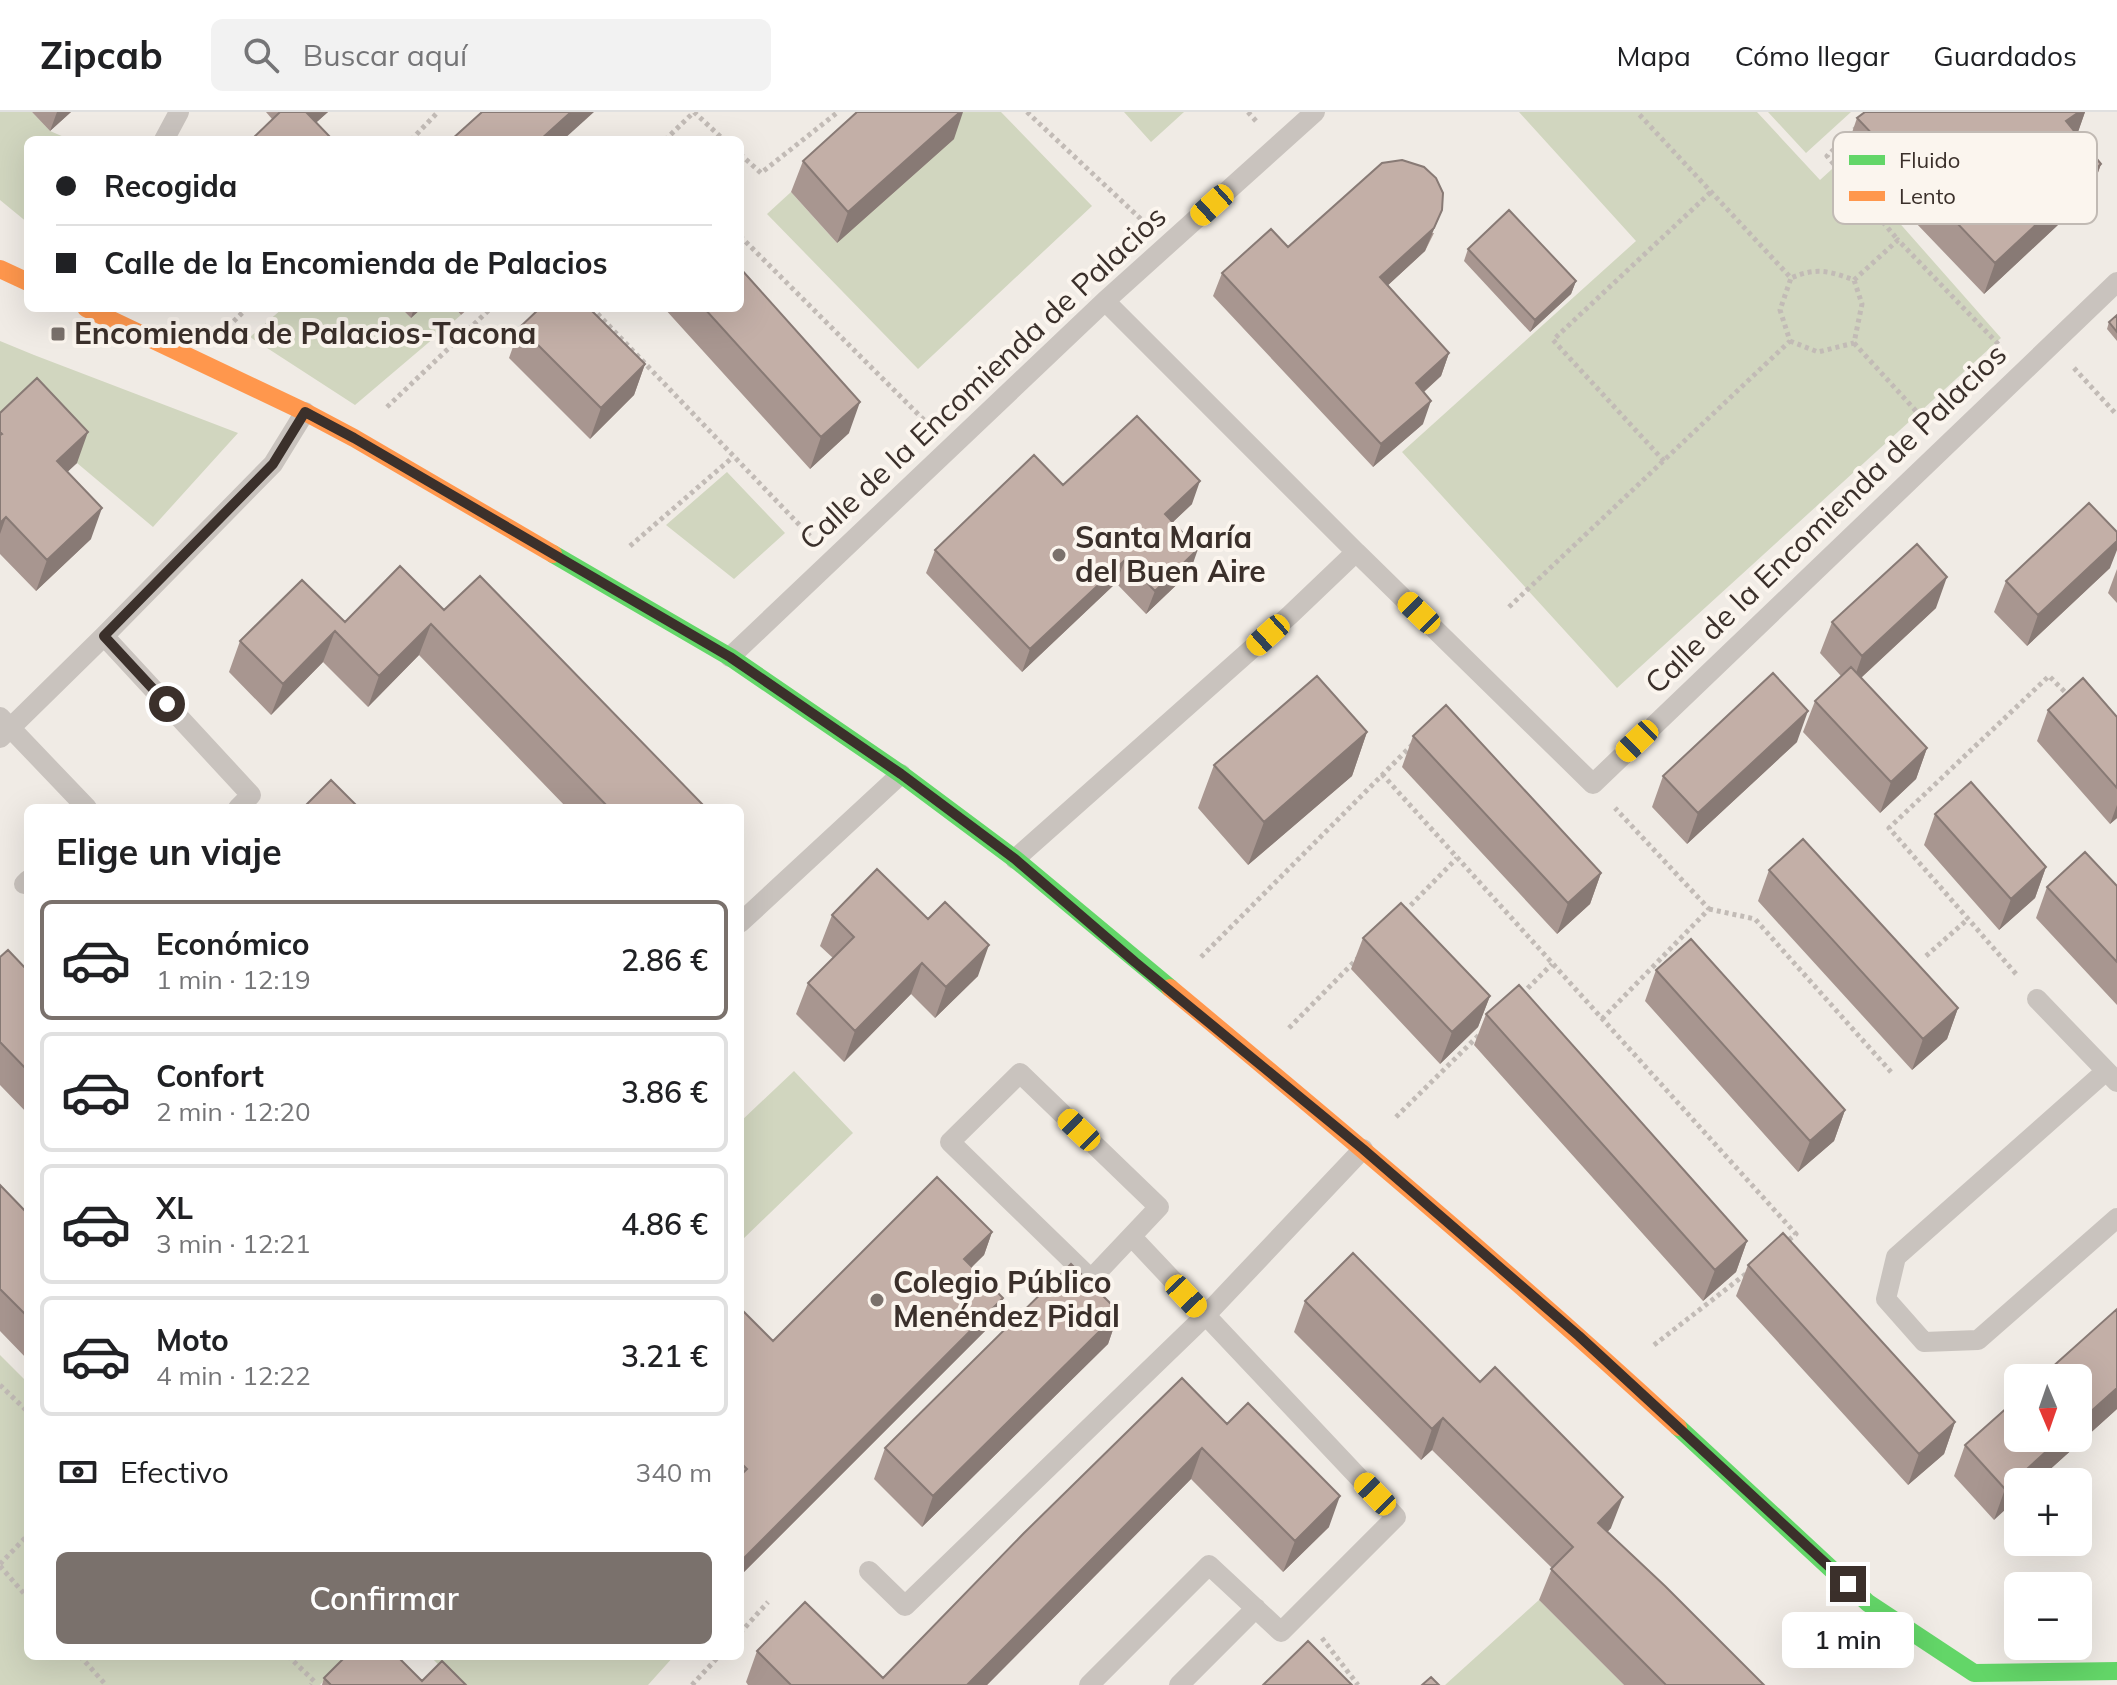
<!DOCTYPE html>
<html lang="es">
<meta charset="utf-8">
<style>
:root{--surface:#fff;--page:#f2f2f2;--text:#202124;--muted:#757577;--line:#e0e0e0;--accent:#7a716c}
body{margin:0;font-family:Mulish,sans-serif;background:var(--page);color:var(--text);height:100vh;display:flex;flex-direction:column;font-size:30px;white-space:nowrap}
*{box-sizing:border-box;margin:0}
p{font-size:26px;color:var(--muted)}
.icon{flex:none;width:44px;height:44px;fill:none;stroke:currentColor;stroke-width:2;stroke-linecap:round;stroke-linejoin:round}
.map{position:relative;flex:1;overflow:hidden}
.drawer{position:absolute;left:24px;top:692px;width:720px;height:856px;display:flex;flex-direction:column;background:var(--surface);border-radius:12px;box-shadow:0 8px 32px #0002}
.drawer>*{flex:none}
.guide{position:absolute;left:24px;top:24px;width:720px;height:176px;border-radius:12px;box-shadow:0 8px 32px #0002;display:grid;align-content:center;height:176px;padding:0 32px;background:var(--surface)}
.needle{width:52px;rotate:178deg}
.buttons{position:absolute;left:2004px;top:1252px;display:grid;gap:16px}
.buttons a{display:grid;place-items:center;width:88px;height:88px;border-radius:12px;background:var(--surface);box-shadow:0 8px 32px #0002;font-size:40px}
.end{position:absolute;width:36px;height:36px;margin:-18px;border:10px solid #3b302b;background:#fff;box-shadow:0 0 0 4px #fff}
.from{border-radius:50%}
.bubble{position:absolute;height:56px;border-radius:12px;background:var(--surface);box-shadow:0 8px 32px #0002;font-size:26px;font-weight:600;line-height:56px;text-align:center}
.car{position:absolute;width:24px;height:48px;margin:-24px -12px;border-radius:10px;box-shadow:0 0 6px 2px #0007;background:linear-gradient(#f5c518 24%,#345 0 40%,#f5c518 0 76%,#345 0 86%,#f5c518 0)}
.guide b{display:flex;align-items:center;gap:28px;height:76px;font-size:30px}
.guide b+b{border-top:2px solid var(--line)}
.guide i{width:20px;height:20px;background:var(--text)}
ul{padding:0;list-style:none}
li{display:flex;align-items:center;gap:24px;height:120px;margin:0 16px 12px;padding:0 16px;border:4px solid var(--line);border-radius:12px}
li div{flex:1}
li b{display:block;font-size:30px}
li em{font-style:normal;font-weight:600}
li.current{border-color:var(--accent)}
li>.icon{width:72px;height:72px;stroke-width:1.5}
h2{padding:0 32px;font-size:36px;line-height:96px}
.pay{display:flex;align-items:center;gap:20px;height:88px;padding:0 32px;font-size:30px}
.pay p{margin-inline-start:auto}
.primary-button{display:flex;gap:16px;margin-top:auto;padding:16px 32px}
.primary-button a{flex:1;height:92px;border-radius:12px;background:var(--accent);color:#fff;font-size:32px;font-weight:600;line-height:92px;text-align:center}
header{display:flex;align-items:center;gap:48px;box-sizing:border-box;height:112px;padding:0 40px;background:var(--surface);border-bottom:2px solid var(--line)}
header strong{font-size:38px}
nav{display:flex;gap:44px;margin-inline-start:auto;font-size:28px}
.search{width:560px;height:72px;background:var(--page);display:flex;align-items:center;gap:20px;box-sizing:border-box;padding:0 28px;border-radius:12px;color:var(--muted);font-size:30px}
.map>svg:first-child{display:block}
</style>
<header>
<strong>Zipcab</strong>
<div class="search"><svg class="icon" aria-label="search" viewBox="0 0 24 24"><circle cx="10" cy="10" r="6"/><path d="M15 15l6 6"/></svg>Buscar aquí</div>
<nav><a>Mapa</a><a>Cómo llegar</a><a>Guardados</a></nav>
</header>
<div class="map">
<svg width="2117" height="1573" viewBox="0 0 2117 1573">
<rect width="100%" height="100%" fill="#f0ebe5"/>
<path fill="#d1d6bf" d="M 0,0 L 32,0 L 50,19 L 71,28 L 28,28 L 28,111 L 0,88 Z
M 929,0 L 1001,0 L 1092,94 L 918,257 L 767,102 L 791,80 L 837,131 Z
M 1124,0 L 1184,0 L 1151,30 Z
M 1519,0 L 1757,0 L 1820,68 L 1843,47 L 2001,226 L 1617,576 L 1402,340 L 1636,129 Z
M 1768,0 L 1851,0 L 1806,41 Z
M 283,196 L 401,196 L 411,206 L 422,196 L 455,196 L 461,203 L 355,293 L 250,225 Z
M 0,229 L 34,243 L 238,321 L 153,415 L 77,351 L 26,297 L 0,323 Z
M 727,360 L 785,421 L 734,467 L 666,413 Z
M 794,959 L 853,1021 L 740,1130 L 740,1010 Z
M 0,1243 L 28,1271 L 28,1544 L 346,1544 L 320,1573 L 0,1573 Z
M 1539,1488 L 1624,1573 L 1445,1573 Z
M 430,1544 L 674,1544 L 648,1573 L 458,1573 Z"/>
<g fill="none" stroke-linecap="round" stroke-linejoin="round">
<path stroke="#c2bbb6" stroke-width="5" stroke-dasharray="4 4" stroke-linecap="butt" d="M 694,0 L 724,28
M 1027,0 L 1143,109
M 1248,0 L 1256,9
M 1857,15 L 1827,44 L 1898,128
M 411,28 L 438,0
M 665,28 L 694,0
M 740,42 L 761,61 L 838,0
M 740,124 L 928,312
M 1854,168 L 1898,128 L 2001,235
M 592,196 L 810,424
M 228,215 L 247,196
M 1790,229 L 1818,240 L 1854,231 L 1862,192 L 1854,168 C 1829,159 1816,155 1791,166
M 1854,231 L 1926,310
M 2074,256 L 2117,303
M 387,295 L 491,196
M 1664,349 L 1553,228 L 1712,79
M 630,434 L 733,345
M 1509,495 L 1790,229 L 1780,198 L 1791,166 L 1637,0
M 1382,662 L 1796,1122 L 1786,1130
M 1709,797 L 1755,807 L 1891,960
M 1405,799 L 1457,746
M 1926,844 L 1968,807
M 1201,845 L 1414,631
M 2016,862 L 1889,716 L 2049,564 L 2071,586
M 1522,882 L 1552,852
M 1602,907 L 1709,797 L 1615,696
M 1289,916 L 1358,846
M 1396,1005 L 1480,922
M 1654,1233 L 1747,1161
M 0,1273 L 28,1300
M 0,1452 L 28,1423
M 0,1454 L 28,1486
M 740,1521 L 768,1490
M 1322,1526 L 1358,1573
M 80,1544 L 106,1573
M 288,1544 L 314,1569 L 311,1573
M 692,1573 L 719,1544"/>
<path stroke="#c9c3be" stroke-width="20" d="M 164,28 L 179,0
M 1105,189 L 1356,440
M 104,524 L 251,683 L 238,696
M 730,545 L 1105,189 L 1315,0
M 0,605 L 87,696
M 0,626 L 104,524 L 273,352 L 305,300
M 1015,747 L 1290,503 L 1356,440 L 1593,672 L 2117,170
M 24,772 L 28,768
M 740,811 L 901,662
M 2037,887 L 2117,970
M 2106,959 L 1896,1145 L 1886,1187 L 1924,1230 L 1978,1228 L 2117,1106
M 1020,961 L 1159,1095 L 1091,1167 L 950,1030 Z
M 869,1459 L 905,1494 L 1205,1204 L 1363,1037
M 1089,1573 L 1209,1453 L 1281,1520 L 1396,1405 L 1132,1125
M 1179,1573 L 1256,1496"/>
<path stroke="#63d668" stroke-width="18" d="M 553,442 L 730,545 L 901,662 L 1015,747 L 1170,876
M 1678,1315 L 1868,1491 L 1974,1561 L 2117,1559"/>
<path stroke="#ff974d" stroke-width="18" d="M 0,157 L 28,170
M 86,196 L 305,300 L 354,326 L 553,442
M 1170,876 C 1342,1019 1513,1163 1678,1315"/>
</g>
<path fill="#a89690" d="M 32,0 L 71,0 L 50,19 Z
M 266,0 L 328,0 L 316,10 L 272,7 Z
M 2085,0 L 2077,22 L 2101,52 L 2090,83 L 1984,182 L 1846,38 L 1857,6 Z
M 954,27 L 837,131 L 791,80 L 803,49 Z
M 1434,121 L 1425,139 L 1388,173 L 1449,241 L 1441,264 L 1424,280 L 1423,312 L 1373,355 L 1213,184 L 1222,161 L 1288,135 Z
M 1468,137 L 1576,169 L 1571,182 L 1530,220 L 1464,149 Z
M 401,196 L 422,196 L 411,206 Z
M 455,196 L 469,196 L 461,203 Z
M 664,196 L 740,196 L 849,321 L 810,357 Z
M 2117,203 L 2117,229 L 2107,217 L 2109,210 Z
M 520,215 L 645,252 L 634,283 L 590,327 L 509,246 Z
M 0,301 L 77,351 L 67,360 L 91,427 L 36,479 L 0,442 Z
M 1063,373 L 1192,392 L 1173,410 L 1190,460 L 1146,502 L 1116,471 L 1022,560 L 926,461 L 935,438 Z
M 2110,456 L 2027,534 L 1994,500 L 2006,469 Z
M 2117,457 L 2117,491 L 2108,481 Z
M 1936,496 L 1861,566 L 1927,636 L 1916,667 L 1880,701 L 1803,620 L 1815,589 L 1841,564 L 1820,541 L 1832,510 Z
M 444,498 L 706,696 L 567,696 L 419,543 L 368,595 L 323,550 L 271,603 L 229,560 L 240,529 L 345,510 Z
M 2048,598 L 2117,605 L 2117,706 L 2110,712 L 2037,629 Z
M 1367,620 L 1352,664 L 1248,753 L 1198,696 L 1214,653 Z
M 1413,624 L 1601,761 L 1590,792 L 1557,822 L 1402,655 Z
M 1797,630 L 1687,732 L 1652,695 L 1663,664 Z
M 1935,702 L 2046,755 L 2035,786 L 1999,818 L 1924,733 Z
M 1769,758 L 1958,896 L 1947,927 L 1912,958 L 1758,789 Z
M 2117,774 L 2117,893 L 2036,806 L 2047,775 Z
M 832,803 L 978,864 L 935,906 L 911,882 L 844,950 L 796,902 L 808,871 L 833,846 L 820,834 Z
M 1363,826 L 1490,884 L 1478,915 L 1440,952 L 1351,857 Z
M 0,845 L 28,859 L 28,1002 L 0,973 Z
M 1656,858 L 1845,998 L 1834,1029 L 1798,1060 L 1645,889 Z
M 1486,902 L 1747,1129 L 1736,1160 L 1703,1189 L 1474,933 Z
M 0,1073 L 28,1102 L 28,1248 L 0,1219 Z
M 992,1120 L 984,1143 L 972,1155 L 995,1209 L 740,1464 L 740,1196 L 773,1229 Z
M 1748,1153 L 1955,1310 L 1944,1342 L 1908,1373 L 1736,1184 Z
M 1305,1189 L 1611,1416 L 1607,1420 L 1764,1573 L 1624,1573 L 1539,1488 L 1552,1456 L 1432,1338 L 1421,1348 L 1294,1220 Z
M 1119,1200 L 1108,1232 L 922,1415 L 874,1367 L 885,1336 Z
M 2117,1297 L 2036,1370 L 2018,1370 L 1994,1408 L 1954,1364 L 1965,1333 Z
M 1227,1312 L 1329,1415 L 1283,1460 L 1191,1367 L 987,1573 L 748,1573 L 746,1570 L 757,1539 L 883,1566 Z
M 324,1566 L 422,1569 L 466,1573 L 322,1573 Z"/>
<path fill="#887a75" d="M 57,0 L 71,0 L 50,19 Z
M 305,0 L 328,0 L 297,28 Z
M 571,0 L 594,0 L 563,28 L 540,28 Z
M 960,0 L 963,0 L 954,27 L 837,131 L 848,100 Z
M 2079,0 L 2085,0 L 2076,26 L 2066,9 Z
M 2101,52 L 2090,83 L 1984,182 L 1995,151 Z
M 1442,98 L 1425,139 L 1372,188 L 1380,165 Z
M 1576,169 L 1571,182 L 1530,220 L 1535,208 Z
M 414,196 L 422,196 L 411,206 Z
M 1449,241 L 1441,264 L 1408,294 L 1416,271 Z
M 645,252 L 634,283 L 590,327 L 601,296 Z
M 1431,289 L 1423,312 L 1373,355 L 1381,332 Z
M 860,290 L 849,321 L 810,357 L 821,325 Z
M 88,320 L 77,351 L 46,380 L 57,349 Z
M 1200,369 L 1192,392 L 1157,425 L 1165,402 Z
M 102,396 L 91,427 L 36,479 L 47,448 Z
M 6,405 L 0,422 L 0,411 Z
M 2117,429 L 2117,438 L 2110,456 L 2027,534 L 2038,503 Z
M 1198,437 L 1190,460 L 1146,502 L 1155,479 Z
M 1125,448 L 1116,471 L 1022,560 L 1030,537 Z
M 1947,465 L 1936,496 L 1851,575 L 1862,544 Z
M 431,512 L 419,543 L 368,595 L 379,564 Z
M 335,519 L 323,550 L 271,603 L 283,572 Z
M 1808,599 L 1797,630 L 1687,732 L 1698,701 Z
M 1367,620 L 1352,664 L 1248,753 L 1264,710 Z
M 1927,636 L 1916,667 L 1880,701 L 1891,670 Z
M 2117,693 L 2117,706 L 2110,712 Z
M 2046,755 L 2035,786 L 1999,818 L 2011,787 Z
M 1601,761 L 1590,792 L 1557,822 L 1568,791 Z
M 989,833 L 978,864 L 935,906 L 946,875 Z
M 922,851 L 911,882 L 844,950 L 855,919 Z
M 1490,884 L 1478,915 L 1440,952 L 1452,920 Z
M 1958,896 L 1947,927 L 1912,958 L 1923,927 Z
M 1845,998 L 1834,1029 L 1798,1060 L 1810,1029 Z
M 992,1120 L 984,1143 L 956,1170 L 964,1147 Z
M 1747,1129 L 1736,1160 L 1703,1189 L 1715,1158 Z
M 1003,1186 L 995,1209 L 740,1464 L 741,1449 Z
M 1119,1200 L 1108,1232 L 922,1415 L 933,1384 Z
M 2117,1276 L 2117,1297 L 2036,1370 L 2018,1370 L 2018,1386 L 1994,1408 L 2005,1377 L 2061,1326 L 2078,1326 L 2078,1311 Z
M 1443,1306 L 1432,1338 L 1421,1348 L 1432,1317 Z
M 1955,1310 L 1944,1342 L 1908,1373 L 1919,1342 Z
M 1202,1336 L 1191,1367 L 987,1573 L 967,1573 Z
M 1340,1384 L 1329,1415 L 1283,1460 L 1295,1429 Z
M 1623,1385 L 1611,1416 L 1587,1442 L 1598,1411 Z"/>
<path fill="#c3afa7" stroke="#887a75" stroke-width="2" d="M 280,0 L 306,0 L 333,28 L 251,28 Z
M 482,0 L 571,0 L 540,28 L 451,28 Z
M 857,0 L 960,0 L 848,100 L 803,49 Z
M 1865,0 L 2079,0 L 2066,9 L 2101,52 L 1995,151 L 1857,6 Z
M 1402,48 L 1424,55 L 1436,66 L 1443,81 L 1442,98 L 1434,116 L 1380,165 L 1449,241 L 1416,271 L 1431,289 L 1381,332 L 1222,161 L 1271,117 L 1288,135 L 1382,51 Z
M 1509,98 L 1576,169 L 1535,208 L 1468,137 Z
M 740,156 L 860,290 L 821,325 L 704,196 L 740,196 Z
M 540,196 L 589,196 L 645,252 L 601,296 L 520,215 Z
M 2117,203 L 2117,220 L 2109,210 Z
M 37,266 L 88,320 L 57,349 L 102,396 L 47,448 L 6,405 L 0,411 L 0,323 L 2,322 L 0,320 L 0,301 Z
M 1137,304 L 1200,369 L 1165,402 L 1198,437 L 1155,479 L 1125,448 L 1030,537 L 935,438 L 1034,343 L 1063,373 Z
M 2089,391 L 2117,420 L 2117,429 L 2038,503 L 2006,469 Z
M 1917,432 L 1947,465 L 1862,544 L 1832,510 Z
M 400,454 L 444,498 L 480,464 L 706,696 L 609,696 L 431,512 L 379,564 L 335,519 L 283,572 L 240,529 L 302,468 L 345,510 Z
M 1851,555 L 1927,636 L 1891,670 L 1815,589 Z
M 1773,561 L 1808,599 L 1698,701 L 1663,664 Z
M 1317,564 L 1367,620 L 1264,710 L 1214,653 Z
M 2083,566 L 2117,605 L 2117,676 L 2048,598 Z
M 1446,593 L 1601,761 L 1568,791 L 1413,624 Z
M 331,668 L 359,696 L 303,696 Z
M 1971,670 L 2046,755 L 2011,787 L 1935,702 Z
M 1803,727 L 1958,896 L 1923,927 L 1769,758 Z
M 2085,740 L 2117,774 L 2117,850 L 2047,775 Z
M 877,757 L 928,807 L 945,790 L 989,833 L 946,875 L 922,851 L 855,919 L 808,871 L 854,825 L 832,803 Z
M 1401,791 L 1490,884 L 1452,920 L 1363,826 Z
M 1691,827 L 1845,998 L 1810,1029 L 1656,858 Z
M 8,838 L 28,859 L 28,959 L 0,930 L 0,845 Z
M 1519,873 L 1747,1129 L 1715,1158 L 1486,902 Z
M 937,1065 L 992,1120 L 964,1147 L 1003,1186 L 741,1449 L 740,1364 L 747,1357 L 740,1350 L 740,1196 L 773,1229 Z
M 0,1073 L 28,1102 L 28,1205 L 0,1177 Z
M 1783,1121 L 1955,1310 L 1919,1342 L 1748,1153 Z
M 1353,1141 L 1480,1270 L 1495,1255 L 1623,1385 L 1598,1411 L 1665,1474 L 1764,1573 L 1666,1573 L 1551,1457 L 1573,1435 L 1443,1306 L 1432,1317 L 1305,1189 Z
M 1071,1152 L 1119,1200 L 933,1384 L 885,1336 Z
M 2117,1197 L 2117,1276 L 2078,1311 L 2078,1266 L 2040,1266 Z
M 1182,1266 L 1227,1312 L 1248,1291 L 1340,1384 L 1295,1429 L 1202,1336 L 967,1573 L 791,1573 L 757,1539 L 805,1490 L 883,1566 L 1023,1422 Z
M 2018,1286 L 2018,1326 L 2061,1326 L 2005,1377 L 1965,1333 Z
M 1308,1529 L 1352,1573 L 1263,1573 Z
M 346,1544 L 397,1544 L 422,1569 L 442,1549 L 466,1573 L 331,1573 L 324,1566 Z
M 1431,1565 L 1439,1573 L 1422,1573 Z"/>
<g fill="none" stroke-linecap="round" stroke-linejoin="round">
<path stroke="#3b302b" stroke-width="10" d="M 167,592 L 104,524 L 273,352 L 305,300 L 354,326 L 730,545 L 901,662 L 1015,747 L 1135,850 L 1363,1037 L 1579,1224 L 1848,1472"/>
</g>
<g fill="#7a716c" stroke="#fbf5ee" stroke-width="3">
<rect x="50" y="214" width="16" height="16" rx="4"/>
<circle cx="1059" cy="443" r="8"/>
<circle cx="877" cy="1188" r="8"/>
</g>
<g text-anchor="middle" stroke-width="8" stroke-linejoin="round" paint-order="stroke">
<g font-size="30" font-weight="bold" fill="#3b302b" stroke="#fbf5ee" text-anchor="start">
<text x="74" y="232">Encomienda de Palacios-Tacona</text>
<text x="1075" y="436">Santa María<tspan x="1075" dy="34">del Buen Aire</tspan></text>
<text x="893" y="1181">Colegio Público<tspan x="893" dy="34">Menéndez Pidal</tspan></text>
</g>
<g font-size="30" fill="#3b302b" stroke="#fbf5ee">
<text transform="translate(983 266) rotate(-43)" y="10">Calle de la Encomienda de Palacios</text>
<text transform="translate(1826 407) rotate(-44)" y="10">Calle de la Encomienda de Palacios</text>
</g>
</g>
<rect x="1833" y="20" width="264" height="92" rx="12" fill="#fbf5ee" stroke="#c1bab4" stroke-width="2"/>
<rect x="1849" y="43" width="36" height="10" fill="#63d668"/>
<rect x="1849" y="79" width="36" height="10" fill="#ff974d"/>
<g font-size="22" fill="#3b302b">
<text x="1899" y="56">Fluido</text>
<text x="1899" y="92">Lento</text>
</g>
</svg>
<div class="buttons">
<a><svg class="needle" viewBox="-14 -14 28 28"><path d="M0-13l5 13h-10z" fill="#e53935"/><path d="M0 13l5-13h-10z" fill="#757577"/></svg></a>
<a>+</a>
<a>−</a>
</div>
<i class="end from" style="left:167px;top:592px"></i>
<i class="end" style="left:1848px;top:1472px"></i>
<div class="bubble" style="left:1782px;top:1500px;width:132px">1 min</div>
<i class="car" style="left:1212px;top:93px;rotate:228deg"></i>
<i class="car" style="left:1419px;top:501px;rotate:314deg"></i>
<i class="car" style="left:1268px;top:523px;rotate:228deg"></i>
<i class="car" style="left:1637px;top:629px;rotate:226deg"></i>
<i class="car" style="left:1079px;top:1018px;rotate:314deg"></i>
<i class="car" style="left:1186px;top:1184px;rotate:137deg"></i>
<i class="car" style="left:1375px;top:1382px;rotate:316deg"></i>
<div class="guide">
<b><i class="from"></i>Recogida</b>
<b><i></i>Calle de la Encomienda de Palacios</b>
</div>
<section class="drawer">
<h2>Elige un viaje</h2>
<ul>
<li class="current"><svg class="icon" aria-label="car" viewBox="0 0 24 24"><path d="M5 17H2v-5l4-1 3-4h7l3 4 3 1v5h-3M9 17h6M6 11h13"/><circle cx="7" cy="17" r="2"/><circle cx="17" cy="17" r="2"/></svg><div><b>Económico</b><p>1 min · 12:19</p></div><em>2.86 €</em></li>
<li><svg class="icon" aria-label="car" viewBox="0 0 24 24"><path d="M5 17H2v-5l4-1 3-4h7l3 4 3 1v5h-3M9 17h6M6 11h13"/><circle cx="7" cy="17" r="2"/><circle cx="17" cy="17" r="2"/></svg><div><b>Confort</b><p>2 min · 12:20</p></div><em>3.86 €</em></li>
<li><svg class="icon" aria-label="car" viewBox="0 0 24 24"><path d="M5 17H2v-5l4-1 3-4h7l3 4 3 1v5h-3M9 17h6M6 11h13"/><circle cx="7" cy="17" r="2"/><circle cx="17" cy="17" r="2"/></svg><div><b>XL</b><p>3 min · 12:21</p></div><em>4.86 €</em></li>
<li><svg class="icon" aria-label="car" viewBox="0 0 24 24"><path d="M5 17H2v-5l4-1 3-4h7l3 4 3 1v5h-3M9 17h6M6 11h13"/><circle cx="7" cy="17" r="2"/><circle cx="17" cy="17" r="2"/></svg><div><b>Moto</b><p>4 min · 12:22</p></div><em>3.21 €</em></li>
</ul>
<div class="pay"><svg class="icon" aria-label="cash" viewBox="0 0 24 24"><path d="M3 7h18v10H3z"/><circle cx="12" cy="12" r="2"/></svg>Efectivo<p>340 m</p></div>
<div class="primary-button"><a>Confirmar</a></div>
</section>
</div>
